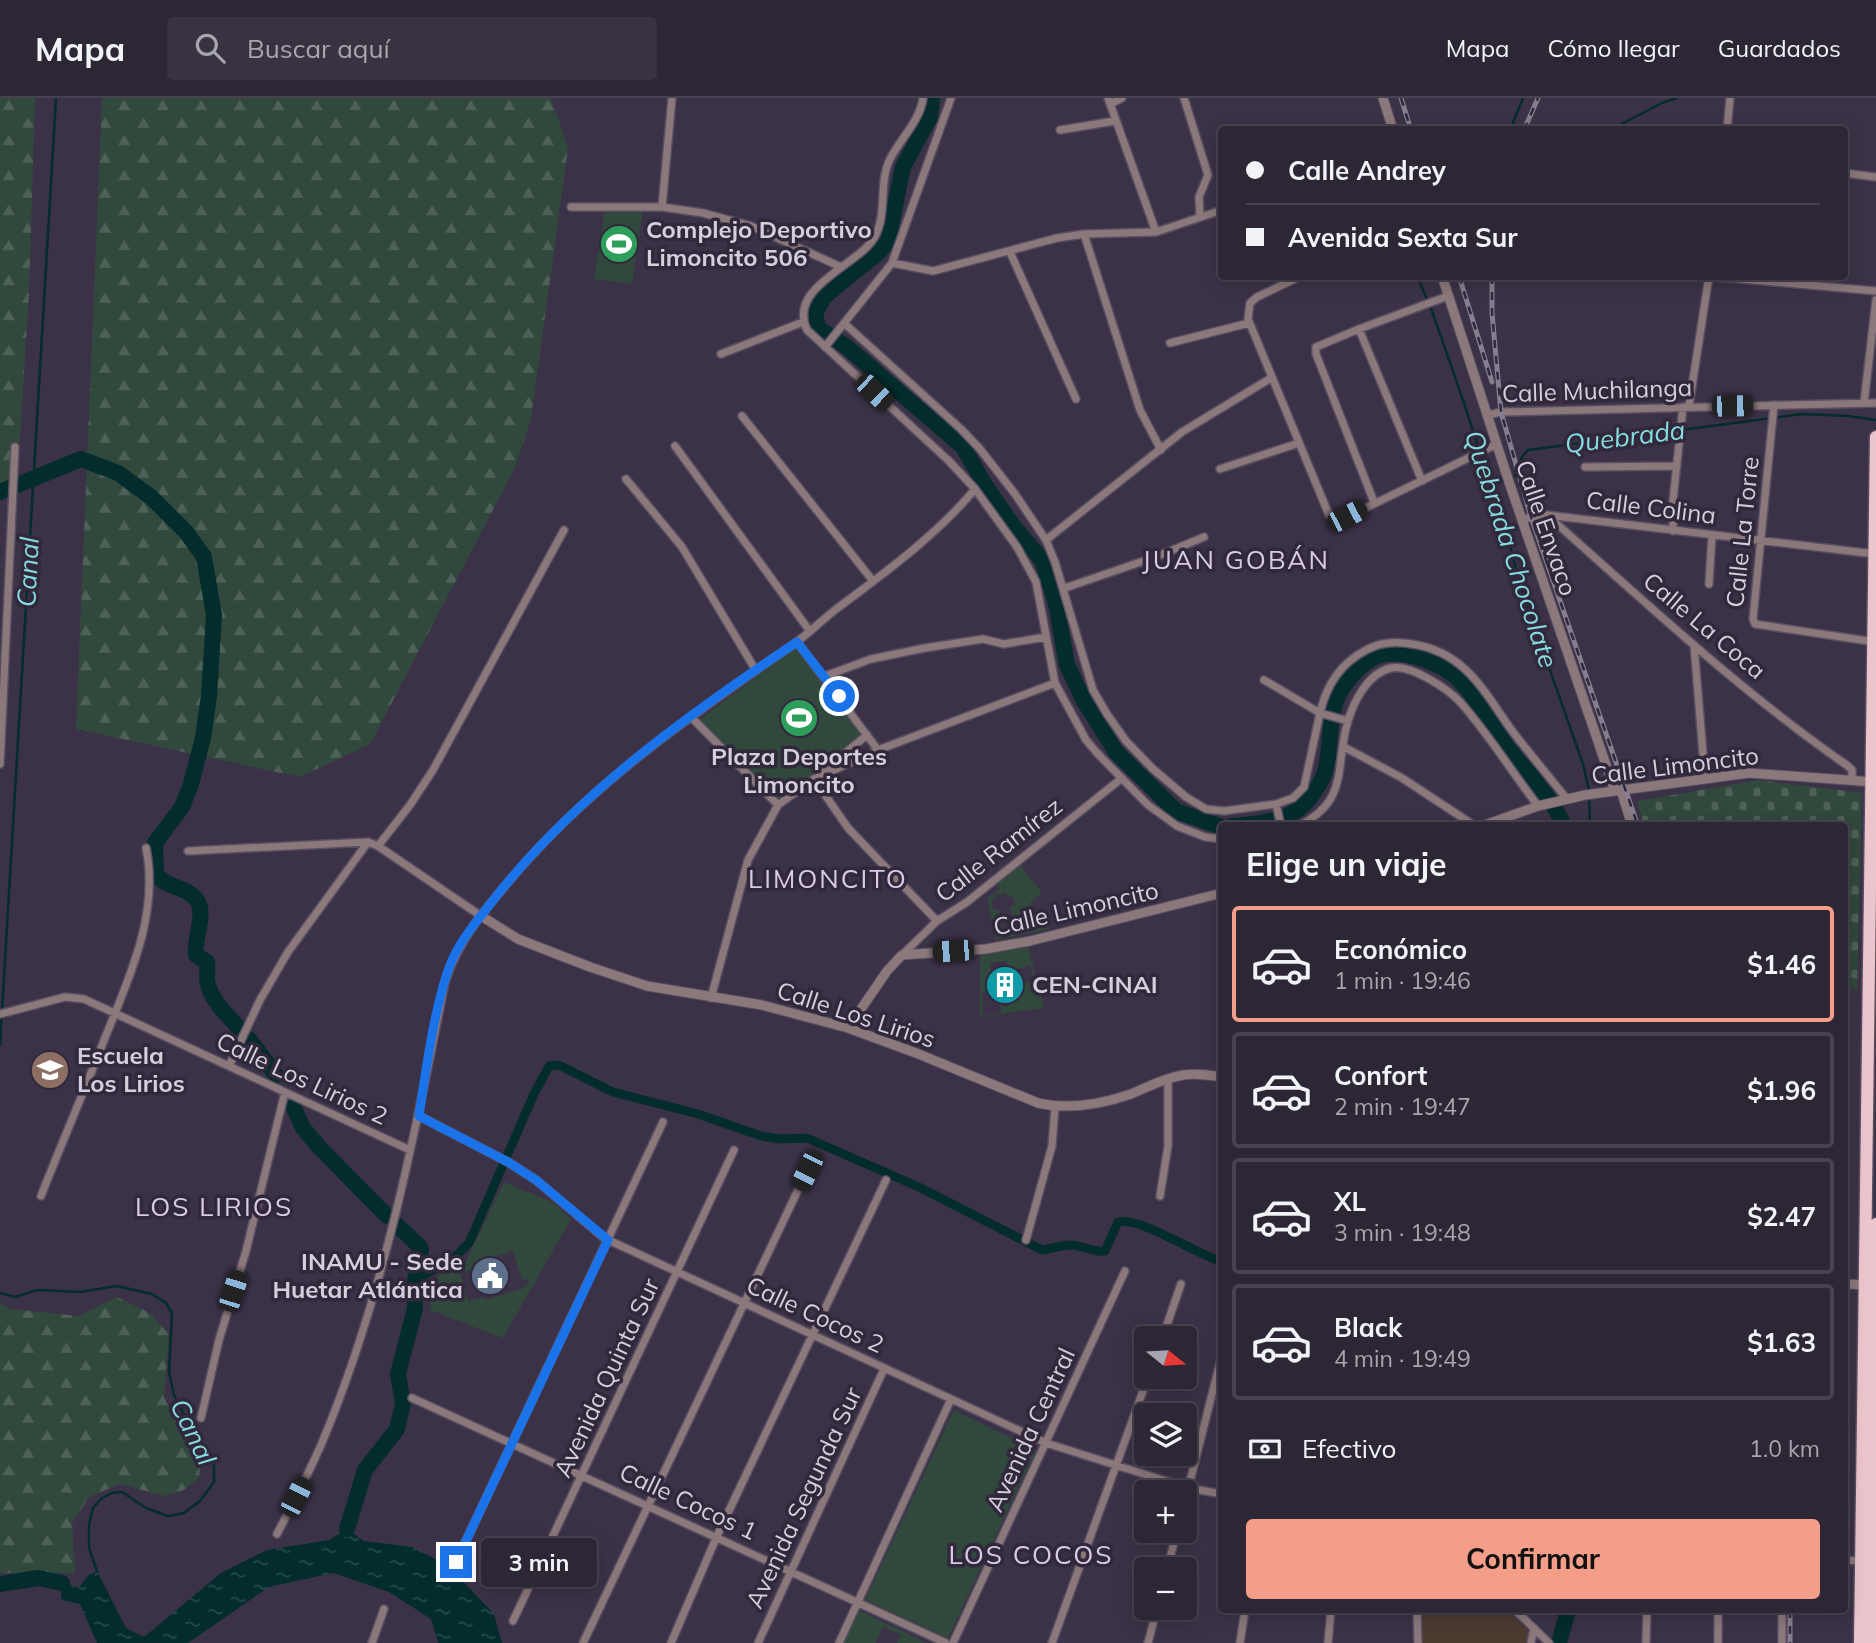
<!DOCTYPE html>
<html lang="es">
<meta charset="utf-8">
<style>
:root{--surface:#2d2635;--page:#393241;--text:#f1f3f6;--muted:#a7a5ad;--line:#484350;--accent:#f49e8a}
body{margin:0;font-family:Mulish,sans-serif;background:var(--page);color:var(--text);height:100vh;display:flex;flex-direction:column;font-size:26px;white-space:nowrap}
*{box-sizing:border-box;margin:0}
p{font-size:23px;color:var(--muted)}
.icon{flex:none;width:38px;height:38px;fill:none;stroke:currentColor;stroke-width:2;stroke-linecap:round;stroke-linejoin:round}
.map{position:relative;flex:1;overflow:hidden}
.details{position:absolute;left:1218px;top:724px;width:630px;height:791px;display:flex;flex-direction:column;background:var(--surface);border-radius:7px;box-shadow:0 4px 18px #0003,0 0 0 2px var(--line)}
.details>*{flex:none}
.banner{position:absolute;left:1218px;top:28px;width:630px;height:154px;border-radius:7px;box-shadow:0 4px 18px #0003,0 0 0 2px var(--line);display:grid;align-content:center;height:154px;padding:0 28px;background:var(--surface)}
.needle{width:46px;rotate:108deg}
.tools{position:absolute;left:1134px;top:1228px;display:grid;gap:14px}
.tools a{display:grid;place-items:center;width:63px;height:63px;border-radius:7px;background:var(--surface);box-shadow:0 4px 18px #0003,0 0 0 2px var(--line);font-size:35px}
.end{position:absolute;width:32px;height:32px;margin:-16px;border:9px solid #1a73e8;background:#fff;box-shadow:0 0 0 4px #fff}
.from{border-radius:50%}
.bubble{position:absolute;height:49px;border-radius:7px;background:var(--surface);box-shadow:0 4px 18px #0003,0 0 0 2px var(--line);font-size:23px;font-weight:700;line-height:49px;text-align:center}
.car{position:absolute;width:21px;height:42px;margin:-21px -10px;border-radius:9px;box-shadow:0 0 5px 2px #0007;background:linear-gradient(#222 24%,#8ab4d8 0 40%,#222 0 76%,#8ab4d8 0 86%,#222 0)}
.banner b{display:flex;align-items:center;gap:24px;height:66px;font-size:26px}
.banner b+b{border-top:2px solid var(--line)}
.banner i{width:18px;height:18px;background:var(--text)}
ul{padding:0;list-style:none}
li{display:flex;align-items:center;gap:21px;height:116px;margin:0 14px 10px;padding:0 14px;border:4px solid var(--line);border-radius:7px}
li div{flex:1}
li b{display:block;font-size:26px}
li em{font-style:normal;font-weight:700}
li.on{border-color:var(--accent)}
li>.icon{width:63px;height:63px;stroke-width:1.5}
h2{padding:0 28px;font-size:32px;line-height:84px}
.pay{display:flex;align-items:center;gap:18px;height:77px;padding:0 28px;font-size:26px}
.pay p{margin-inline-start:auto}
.cta{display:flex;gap:14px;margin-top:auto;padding:14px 28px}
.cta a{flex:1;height:80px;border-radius:7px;background:var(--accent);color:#111;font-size:28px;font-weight:700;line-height:80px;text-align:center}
header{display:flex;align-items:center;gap:42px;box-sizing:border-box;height:98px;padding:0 35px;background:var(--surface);border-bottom:2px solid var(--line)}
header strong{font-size:33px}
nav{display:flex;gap:38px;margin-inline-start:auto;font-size:24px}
.search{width:490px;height:63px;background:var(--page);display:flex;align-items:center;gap:18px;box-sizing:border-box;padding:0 24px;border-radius:7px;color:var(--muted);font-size:26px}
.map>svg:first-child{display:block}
</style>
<header>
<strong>Mapa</strong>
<div class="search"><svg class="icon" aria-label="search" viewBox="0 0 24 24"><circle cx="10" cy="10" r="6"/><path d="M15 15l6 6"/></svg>Buscar aquí</div>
<nav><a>Mapa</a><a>Cómo llegar</a><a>Guardados</a></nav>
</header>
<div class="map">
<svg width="1876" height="1545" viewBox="0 0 1876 1545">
<defs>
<pattern id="forest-firs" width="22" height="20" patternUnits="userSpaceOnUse" patternTransform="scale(1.75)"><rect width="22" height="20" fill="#31483c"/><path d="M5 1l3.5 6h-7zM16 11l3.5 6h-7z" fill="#4e6158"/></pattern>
<pattern id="cemetery-stones" width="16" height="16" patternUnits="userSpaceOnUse" patternTransform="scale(1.75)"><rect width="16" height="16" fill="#31483c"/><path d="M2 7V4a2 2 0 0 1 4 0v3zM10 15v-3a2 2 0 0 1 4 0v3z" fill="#4e6158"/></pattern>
<pattern id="water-ripples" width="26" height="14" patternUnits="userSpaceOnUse" patternTransform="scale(1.75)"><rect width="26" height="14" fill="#032c2d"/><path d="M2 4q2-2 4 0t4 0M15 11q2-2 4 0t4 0" fill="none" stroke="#274a4b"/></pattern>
</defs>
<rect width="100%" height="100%" fill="#3c3247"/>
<path fill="#4c3a31" d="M 1422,1512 L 1507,1512 L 1528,1532 L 1529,1541 L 1527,1545 L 1423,1545 Z"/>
<path fill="#31483c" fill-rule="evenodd" d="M 605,111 L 643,112 L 632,186 L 594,181 Z
M 795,550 L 863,636 L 780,703 L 699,622 Z
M 1019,765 L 1042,795 L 1030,805 L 1050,831 L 996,842 L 987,800 L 1000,791 L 995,784 ZM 1006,795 L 1007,799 L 1013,798 L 1015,807 L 1010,808 L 1016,835 L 1004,838 L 998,811 L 993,812 L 991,802 L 995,801 L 995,797 Z
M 1028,849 L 1044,910 L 980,919 L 980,857 ZM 1006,863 L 1008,874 L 1030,867 L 1034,882 L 1001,892 L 1001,903 L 1006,899 L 1011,905 L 1005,910 L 1001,906 L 1001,915 L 983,918 L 982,894 L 993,892 L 990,865 Z
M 504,1084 L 552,1104 L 571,1121 L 503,1240 L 430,1212 L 431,1182 L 466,1163 ZM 513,1153 L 522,1182 L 528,1181 L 529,1186 L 524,1188 L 524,1190 L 485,1202 L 484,1199 L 468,1203 L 460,1175 L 473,1171 L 472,1165 Z
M 954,1312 L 1036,1352 L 948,1540 L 865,1502 Z
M 858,1512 L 927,1545 L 897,1545 L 901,1537 L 883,1529 L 876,1545 L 842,1545 Z"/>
<path fill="url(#forest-firs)" d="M 0,0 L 35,0 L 29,195 L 16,402 L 0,400 Z
M 102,0 L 551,0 L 568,50 L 531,321 L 515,370 L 370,646 L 300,679 L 76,631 Z
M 117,1199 L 152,1216 L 169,1237 L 164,1299 L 185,1342 L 201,1358 L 199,1380 L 184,1392 L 164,1398 L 120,1386 L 89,1399 L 72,1425 L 75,1475 L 0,1475 L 0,1205 L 11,1211 L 78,1218 Z"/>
<path fill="url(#cemetery-stones)" d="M 1759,682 L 1862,695 L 1857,892 L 1845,889 L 1844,728 L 1644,728 L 1637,703 Z"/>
<path fill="url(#water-ripples)" d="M 347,1431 L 364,1443 L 412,1449 L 448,1468 L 494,1516 L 502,1545 L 438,1545 L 431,1521 L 389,1494 L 333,1475 L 269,1489 L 188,1545 L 97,1545 L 80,1506 L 61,1502 L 62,1485 L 79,1489 L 89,1477 L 97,1473 L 126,1530 L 144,1539 L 221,1475 L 267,1452 L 329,1442 Z"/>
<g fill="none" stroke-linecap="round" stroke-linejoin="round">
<path stroke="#032c2d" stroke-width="2.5" d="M 1510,32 L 1523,0
M 1610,32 L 1662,5 L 1677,0
M 1417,178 L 1432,213 L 1464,305 L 1510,447 L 1519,484 L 1583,666 L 1589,692
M 1515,378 L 1522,359 L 1528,352 L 1802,316 L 1848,318 L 1876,322
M 1490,390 L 1504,383
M 1589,699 L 1590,728
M 0,947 L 56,0
M 0,1195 L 15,1199 L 37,1192 L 80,1194 L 117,1188 L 152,1196 L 166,1205 L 172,1215 L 169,1274 L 174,1297 L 191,1330 L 214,1366 L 214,1384 L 200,1403 L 184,1415 L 168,1418 L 146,1410 L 122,1394 L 112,1395 L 102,1400 L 93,1410 L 89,1426 L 89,1450 L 97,1473"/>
<path stroke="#032c2d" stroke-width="9" d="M 415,1182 L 454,1160 L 469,1145 L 534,996 L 549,968 L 559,967 L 613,994 L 698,1016 L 761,1038 L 780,1041 L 807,1040 L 921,1090 L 1042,1152 C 1051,1151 1061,1147 1070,1147 C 1083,1147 1093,1155 1105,1153 L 1118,1124 C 1139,1118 1198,1157 1222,1164"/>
<path stroke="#032c2d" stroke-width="16" d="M 932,0 L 930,19 L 903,69 L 888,143 L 880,153 L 825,198 L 815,215 L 818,230 L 848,250 L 963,349 L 985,387 L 1014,429 L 1042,462 L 1056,505 L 1067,567 L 1084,603 L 1116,654 L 1176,713 L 1222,729
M 0,394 L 81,361 L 118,375 L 151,399 L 186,434 L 204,459 L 214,517 L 209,598 L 203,640 L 191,686 L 182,709 L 155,745 L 156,777 C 168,789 176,787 189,795 C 212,808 193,837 196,857 L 207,864 C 208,871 206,880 208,887 C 212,903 228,918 239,930
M 1232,728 C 1259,726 1292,724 1310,700 C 1314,694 1321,685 1324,677 C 1332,654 1327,617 1340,594 C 1348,580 1368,558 1384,556 C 1410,553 1445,566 1462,585 C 1479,603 1490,626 1505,646 C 1526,674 1550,695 1564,728
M 249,941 L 276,977
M 293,1008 L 303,1030 L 319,1049 L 387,1118
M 347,1431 L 365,1372 L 397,1331 L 403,1306 L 398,1276 L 415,1210 L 415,1182 L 421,1152 L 420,1149 L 398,1128
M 0,1486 L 38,1480 L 62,1485
M 1559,1545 L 1568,1512"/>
<g stroke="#584e62" stroke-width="10">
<path id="minor" d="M 923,0 C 920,23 900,41 890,61 C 878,85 888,117 874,140 C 857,168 787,189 807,232 L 949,363 L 975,391 L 1017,449 L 1036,484 L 1055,585 L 1086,642 L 1097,655 L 1148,707 L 1177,728 L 1205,739 L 1222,741
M 1108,0 L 1156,134
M 1184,0 L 1208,77 L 1199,99 L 1200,119
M 1110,6 L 1122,0
M 1060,32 L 1115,23
M 1727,32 L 1730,0
M 1844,75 L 1876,79
M 571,109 L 662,109 L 703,115 L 751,128 L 841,169
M 662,109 L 672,0
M 1084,136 L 1140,312 L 1161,352
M 1010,154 L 1076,301
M 892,165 L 933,173 L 1057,140 L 1084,136 L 1156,134 L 1222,112
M 1301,178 L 1257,199 L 1250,205 L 1248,221 L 1329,417 L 1337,422 L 1347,419 L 1497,346
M 1707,178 L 1876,193
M 845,226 L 961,331 L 980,351 L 1015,396 L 1046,442 L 1055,464 L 1093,592 L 1107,616 L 1126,643 L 1152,670 L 1186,699 L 1206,711 L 1224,713 L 1276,706 L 1293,700 L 1304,689 L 1320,615 L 1264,582
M 1359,231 L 1422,383
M 1170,245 L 1249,225
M 825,249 L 892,165 L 951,0
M 721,256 L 803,224
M 1864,305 L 1876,202
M 1774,307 L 1753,521 L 1755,526 L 1875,544
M 1689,308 L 1709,178
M 1488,317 L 1501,314 L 1876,305
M 742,318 L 873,483
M 675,348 L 809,532
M 1585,369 L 1677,368
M 1220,371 L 1299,345
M 626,381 L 682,449 L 755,571
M 1374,404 L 1316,256 L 1316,249 L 1359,231 L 1448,198
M 1547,417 L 1875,456
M 1522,421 L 1547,417 C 1645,504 1741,594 1848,668 L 1852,672 L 1852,682
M 1673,433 L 1673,402 L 1683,309
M 1046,442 L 1182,334 L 1271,280
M 1709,486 L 1712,437
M 1065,490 L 1158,458 L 1204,439
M 797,544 L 878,652
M 1694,547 L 1705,680
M 825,578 L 871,561 L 925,550 L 983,541 L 1004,546 L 1046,539
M 691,619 L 778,707
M 1348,623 L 1320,615 C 1326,588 1341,565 1366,552 C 1380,544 1396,543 1412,546 C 1466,554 1484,594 1513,634 C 1531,657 1549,679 1567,701
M 1344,649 L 1402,680 L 1475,728
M 0,666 L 15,349
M 823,673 L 867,637
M 814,681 L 848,730 L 937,823
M 1276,706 L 1281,728
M 1299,728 C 1351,701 1334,668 1348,623 C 1354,603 1368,575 1391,570 C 1411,566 1448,591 1461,605 C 1489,637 1512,674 1538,708
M 378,748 L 410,707 L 433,672 L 564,432
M 188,753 L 368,744 L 378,748 L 481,818
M 902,857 L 937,823 L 967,804 L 1122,680
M 711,900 L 748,762 L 778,707 L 814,681 L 878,652 L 1055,585
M 0,916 L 65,899 L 84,901 L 410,1052
M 229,968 L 260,902 L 288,854 L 368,744
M 419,1018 L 508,1064 L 536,1082 L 604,1140 L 1046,1345 L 1188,1390 L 1222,1396
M 41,1098 C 61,1047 83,996 103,945 C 127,884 160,818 146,750
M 1160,1098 L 1168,1048 L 1168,981
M 1026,1142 L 1052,1048 L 1055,1009
M 1162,1241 L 1181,1186
M 412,1300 L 946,1545
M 201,1320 L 219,1242 L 246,1153 L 285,994
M 1185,1403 L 1222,1257
M 277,1436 C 294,1403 312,1370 326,1335 C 385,1191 415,1036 445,884 C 458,842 488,807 517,774 C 595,683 696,614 794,546 C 808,536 821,523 835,512 C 883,476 936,438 975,391
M 1844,1462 L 1861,1463
M 456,1464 L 663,1024
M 1167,1472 L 1177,1433
M 1417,1512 L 1418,1545
M 1515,1512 L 1549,1545
M 513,1523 L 734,1052
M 372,1545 L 384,1511
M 583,1545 L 807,1073
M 671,1545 L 717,1438 L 886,1082
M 758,1545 L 884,1271
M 839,1545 L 951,1301
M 953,1545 L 1125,1173
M 1052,1545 L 1148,1279
M 1148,1545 L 1157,1510
M 1240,1545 L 1245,1512
M 1328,1545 L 1331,1512
M 1531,1545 L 1534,1530
M 1646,1545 L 1647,1512
M 1718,1545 L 1718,1512
M 1782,1545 L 1782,1512"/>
</g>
<g stroke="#584e62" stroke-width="11">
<path id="tertiary" d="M 1383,0 L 1393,32
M 1442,178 L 1509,384 L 1615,693
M 1621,692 L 1632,728
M 1482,728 L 1538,708 L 1585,697 L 1749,675 L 1874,684
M 481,818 L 518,841 L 590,869 L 647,888 L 762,907 L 848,930 L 916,955 L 1038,1005 C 1069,1012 1102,1006 1131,996 C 1148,989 1164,980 1183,977 C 1196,975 1209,977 1222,979
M 848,930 L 887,873 L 902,857 L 986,851 L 1030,843 L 1222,795
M 1844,1186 L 1871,1187"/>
</g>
<g stroke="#584e62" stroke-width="15">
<path id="trunk" d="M 1860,1545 L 1876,339
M 1871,1545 L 1876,1126"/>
</g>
<use href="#minor" stroke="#8b787b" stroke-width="7"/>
<use href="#tertiary" stroke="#8b787b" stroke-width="9"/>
<use href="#trunk" stroke="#ecc5cc" stroke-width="12"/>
<g stroke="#867e8f" stroke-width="5">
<path id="rail" d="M 1401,0 L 1411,32
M 1524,32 L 1538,0
M 1459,178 L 1492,284
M 1492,178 L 1492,215 L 1501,314 L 1531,419 L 1638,728
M 1790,1512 L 1790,1545"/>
</g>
<use href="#rail" stroke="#32283c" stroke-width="2.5" stroke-dasharray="8" stroke-linecap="butt"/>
</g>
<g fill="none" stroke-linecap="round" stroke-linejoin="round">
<path stroke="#1a73e8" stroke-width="9" d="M 456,1464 L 608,1142 L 536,1082 L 508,1064 L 419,1018 C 426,972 434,910 450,867 C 459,844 476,824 491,805 C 572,700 687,617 797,544 L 839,598"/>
</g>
<defs>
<g id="stadium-disc" transform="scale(2.0125)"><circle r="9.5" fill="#2e9e5b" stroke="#32283c"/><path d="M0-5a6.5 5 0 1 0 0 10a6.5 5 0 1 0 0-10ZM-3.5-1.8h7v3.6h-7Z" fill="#fff"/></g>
<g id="building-disc" transform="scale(2.0125)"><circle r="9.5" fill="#0f9aa8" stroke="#32283c"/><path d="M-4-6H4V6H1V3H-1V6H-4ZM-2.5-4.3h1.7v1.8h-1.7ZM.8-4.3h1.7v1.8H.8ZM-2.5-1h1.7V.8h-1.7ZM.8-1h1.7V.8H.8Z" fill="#fff"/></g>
<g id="school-disc" transform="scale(2.0125)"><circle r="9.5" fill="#8d6e63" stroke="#32283c"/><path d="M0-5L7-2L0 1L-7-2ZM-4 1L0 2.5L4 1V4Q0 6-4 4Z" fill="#fff"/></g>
<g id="civic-disc" transform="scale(2.0125)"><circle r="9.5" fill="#5c6f8a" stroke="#32283c"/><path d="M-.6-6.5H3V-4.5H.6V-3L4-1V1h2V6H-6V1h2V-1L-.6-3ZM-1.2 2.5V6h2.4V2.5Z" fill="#fff"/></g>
</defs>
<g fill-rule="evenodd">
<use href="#stadium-disc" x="619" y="146"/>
<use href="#stadium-disc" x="799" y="620"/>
<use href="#building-disc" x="1005" y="887"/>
<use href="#school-disc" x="50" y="972"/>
<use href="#civic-disc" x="490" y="1178"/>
</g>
<g text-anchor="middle" stroke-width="7" stroke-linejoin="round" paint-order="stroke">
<g font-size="24" font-weight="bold" fill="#d5cfdc" stroke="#32283c" text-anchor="start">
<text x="646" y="140">Complejo Deportivo<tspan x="646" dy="28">Limoncito 506</tspan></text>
<text x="799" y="667" text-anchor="middle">Plaza Deportes<tspan x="799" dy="28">Limoncito</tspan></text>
<text x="1032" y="895">CEN-CINAI</text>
<text x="77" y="966">Escuela<tspan x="77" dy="28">Los Lirios</tspan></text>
<text x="463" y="1172" text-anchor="end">INAMU - Sede<tspan x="463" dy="28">Huetar Atlántica</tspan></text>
</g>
<g font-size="24" fill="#d5cfdc" stroke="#32283c">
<text transform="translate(1597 293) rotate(-2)" y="8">Calle Muchilanga</text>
<text transform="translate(1651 410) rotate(7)" y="8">Calle Colina</text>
<text transform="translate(1546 430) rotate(71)" y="8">Calle Envaco</text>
<text transform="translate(1743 434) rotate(-84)" y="8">Calle La Torre</text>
<text transform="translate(1704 528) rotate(40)" y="8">Calle La Coca</text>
<text transform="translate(1675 668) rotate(-7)" y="8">Calle Limoncito</text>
<text transform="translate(999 752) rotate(-38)" y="8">Calle Ramírez</text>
<text transform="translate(1076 811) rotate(-13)" y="8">Calle Limoncito</text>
<text transform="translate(856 917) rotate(18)" y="8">Calle Los Lirios</text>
<text transform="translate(302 981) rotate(25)" y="8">Calle Los Lirios 2</text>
<text transform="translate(815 1217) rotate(25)" y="8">Calle Cocos 2</text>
<text transform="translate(607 1280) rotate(-65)" y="8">Avenida Quinta Sur</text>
<text transform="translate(1031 1332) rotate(-65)" y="8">Avenida Central</text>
<text transform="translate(804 1400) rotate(-65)" y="8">Avenida Segunda Sur</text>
<text transform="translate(688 1404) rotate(25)" y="8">Calle Cocos 1</text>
</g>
<g font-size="26" font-style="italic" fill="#85dcdf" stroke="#32283c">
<text transform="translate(1625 339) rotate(-7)" y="9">Quebrada</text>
<text transform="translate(1511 451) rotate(72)" y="9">Quebrada Chocolate</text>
<text transform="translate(28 474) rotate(-87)" y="9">Canal</text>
<text transform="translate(193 1334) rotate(64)" y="9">Canal</text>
</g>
<g font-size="26" letter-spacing="2" fill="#d7cbe6" stroke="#32283c">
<text x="1236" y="471">JUAN GOBÁN</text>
<text x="828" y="790">LIMONCITO</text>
<text x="214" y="1118">LOS LIRIOS</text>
<text x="1031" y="1466">LOS COCOS</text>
</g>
</g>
</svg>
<div class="tools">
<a><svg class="needle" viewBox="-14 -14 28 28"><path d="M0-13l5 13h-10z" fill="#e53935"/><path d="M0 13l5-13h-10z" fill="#a7a5ad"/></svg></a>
<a><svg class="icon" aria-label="layers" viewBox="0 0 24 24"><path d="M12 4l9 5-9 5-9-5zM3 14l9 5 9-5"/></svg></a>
<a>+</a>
<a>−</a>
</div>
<i class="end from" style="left:839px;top:598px"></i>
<i class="end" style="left:456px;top:1464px"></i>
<div class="bubble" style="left:481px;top:1440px;width:116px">3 min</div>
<i class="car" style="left:874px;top:294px;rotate:134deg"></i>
<i class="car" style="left:1732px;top:308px;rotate:89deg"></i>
<i class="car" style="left:1347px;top:418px;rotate:63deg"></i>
<i class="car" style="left:953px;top:853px;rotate:266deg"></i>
<i class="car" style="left:807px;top:1073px;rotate:206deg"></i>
<i class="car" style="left:233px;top:1193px;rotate:18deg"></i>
<i class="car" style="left:296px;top:1399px;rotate:27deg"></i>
<div class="banner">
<b><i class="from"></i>Calle Andrey</b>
<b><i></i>Avenida Sexta Sur</b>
</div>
<section class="details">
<h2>Elige un viaje</h2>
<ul>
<li class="on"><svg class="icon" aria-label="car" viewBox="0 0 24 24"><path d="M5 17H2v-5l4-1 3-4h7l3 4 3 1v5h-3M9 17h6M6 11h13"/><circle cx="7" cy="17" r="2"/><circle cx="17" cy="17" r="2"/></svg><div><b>Económico</b><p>1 min · 19:46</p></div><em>$1.46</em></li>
<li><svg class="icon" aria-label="car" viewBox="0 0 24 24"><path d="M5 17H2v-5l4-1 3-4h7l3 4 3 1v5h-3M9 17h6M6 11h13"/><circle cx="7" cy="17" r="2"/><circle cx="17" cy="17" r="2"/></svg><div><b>Confort</b><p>2 min · 19:47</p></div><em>$1.96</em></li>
<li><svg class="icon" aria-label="car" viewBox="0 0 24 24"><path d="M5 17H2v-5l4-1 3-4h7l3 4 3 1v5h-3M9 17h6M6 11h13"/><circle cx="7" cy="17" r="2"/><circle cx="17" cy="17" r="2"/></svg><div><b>XL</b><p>3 min · 19:48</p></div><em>$2.47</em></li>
<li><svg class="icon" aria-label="car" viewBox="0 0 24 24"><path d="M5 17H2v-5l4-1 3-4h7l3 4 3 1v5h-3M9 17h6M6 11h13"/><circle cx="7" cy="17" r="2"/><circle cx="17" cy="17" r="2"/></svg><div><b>Black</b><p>4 min · 19:49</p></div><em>$1.63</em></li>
</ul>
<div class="pay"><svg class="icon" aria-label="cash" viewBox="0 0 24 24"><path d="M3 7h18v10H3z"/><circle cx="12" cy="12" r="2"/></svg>Efectivo<p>1.0 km</p></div>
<div class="cta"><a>Confirmar</a></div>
</section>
</div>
